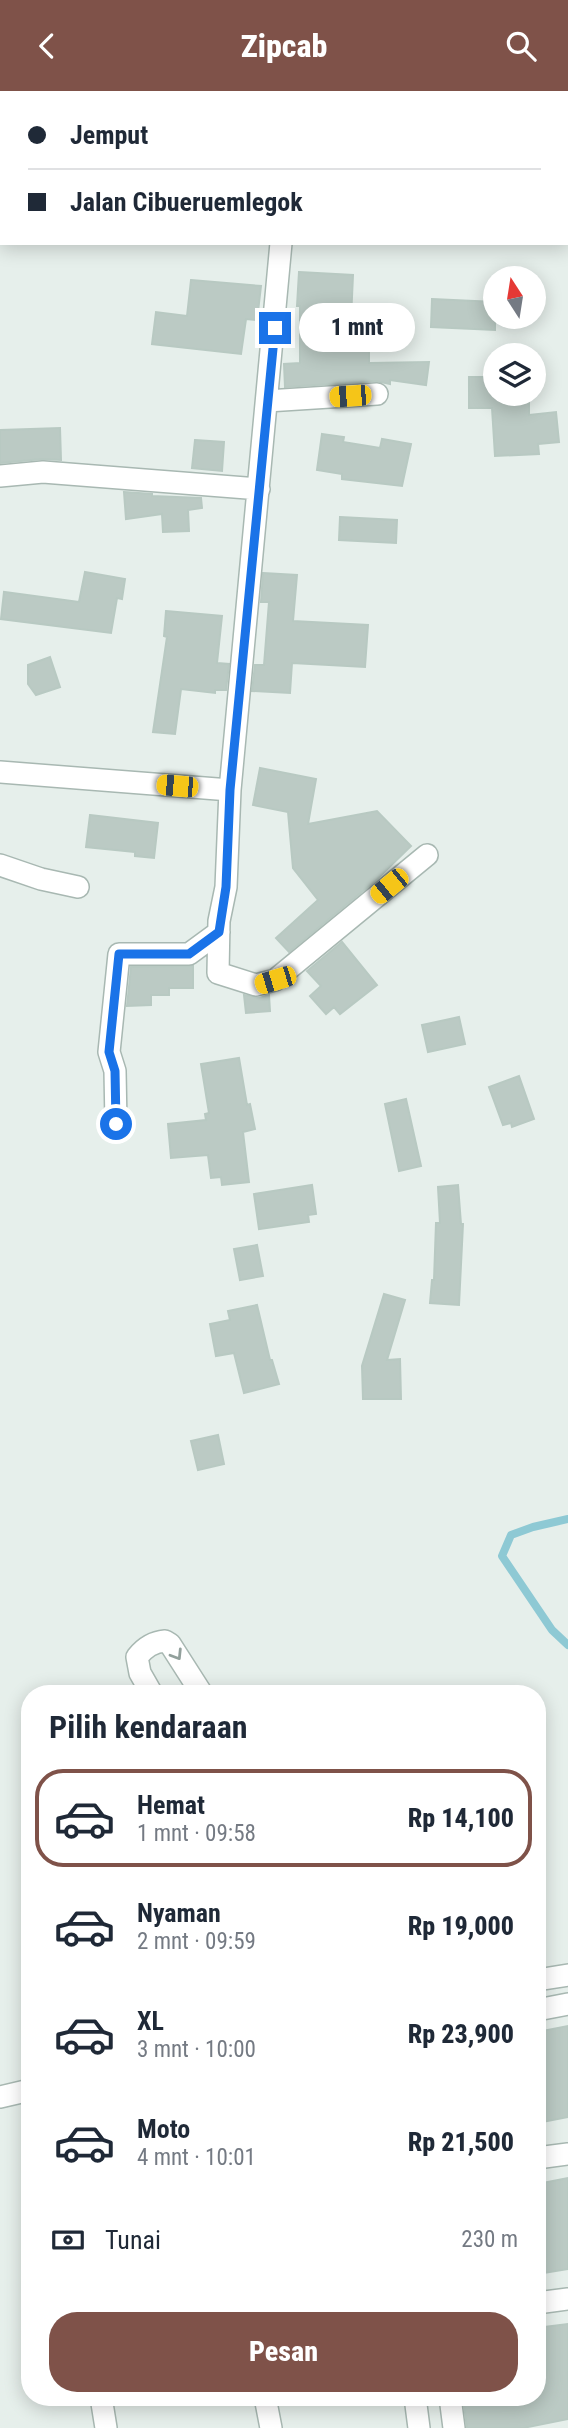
<!DOCTYPE html>
<html lang="id">
<meta charset="utf-8">
<style>
:root{--surface:#fff;--page:#f2f2f3;--text:#1f2937;--muted:#747a83;--line:#e0e1e3;--accent:#7f5249}
body{margin:0;font-family:"Roboto Condensed",sans-serif;background:var(--page);color:var(--text);height:100vh;display:flex;flex-direction:column;font-size:26px;white-space:nowrap}
*{box-sizing:border-box;margin:0}
p{font-size:23px;color:var(--muted)}
.icon{flex:none;width:38px;height:38px;fill:none;stroke:currentColor;stroke-width:2;stroke-linecap:round;stroke-linejoin:round}
.map{position:relative;flex:1;overflow:hidden}
.panel{position:absolute;left:21px;top:1594px;width:525px;height:721px;display:flex;flex-direction:column;background:var(--surface);border-radius:28px;box-shadow:0 4px 18px #0003}
.panel>*{flex:none}
.top-card{position:absolute;left:0px;top:0px;width:569px;height:154px;box-shadow:0 4px 18px #0003;display:grid;align-content:center;height:154px;padding:0 28px;background:var(--surface)}
.needle{width:46px;rotate:348deg}
.fabs{position:absolute;left:483px;top:175px;display:grid;gap:14px}
.fabs a{display:grid;place-items:center;width:63px;height:63px;border-radius:50%;background:var(--surface);box-shadow:0 4px 18px #0003;font-size:35px}
.end{position:absolute;width:32px;height:32px;margin:-16px;border:9px solid #1a73e8;background:#fff;box-shadow:0 0 0 4px #fff}
.from{border-radius:50%}
.bubble{position:absolute;height:49px;border-radius:24px;background:var(--surface);box-shadow:0 4px 18px #0003;font-size:23px;font-weight:800;line-height:49px;text-align:center}
.car{position:absolute;width:21px;height:42px;margin:-21px -10px;border-radius:9px;box-shadow:0 0 5px 2px #0007;background:linear-gradient(#f5c518 24%,#345 0 40%,#f5c518 0 76%,#345 0 86%,#f5c518 0)}
.top-card b{display:flex;align-items:center;gap:24px;height:66px;font-size:26px}
.top-card b+b{border-top:2px solid var(--line)}
.top-card i{width:18px;height:18px;background:var(--text)}
ul{padding:0;list-style:none}
li{display:flex;align-items:center;gap:21px;height:98px;margin:0 14px 10px;padding:0 14px;border:4px solid transparent;border-radius:28px}
li div{flex:1}
li b{display:block;font-size:26px}
li em{font-style:normal;font-weight:800}
li.selected{border-color:var(--accent)}
li>.icon{width:63px;height:63px;stroke-width:1.5}
h2{padding:0 28px;font-size:32px;line-height:84px}
.pay{display:flex;align-items:center;gap:18px;height:77px;padding:0 28px;font-size:26px}
.pay p{margin-inline-start:auto}
.action{display:flex;gap:14px;margin-top:auto;padding:14px 28px}
.action a{flex:1;height:80px;border-radius:28px;background:var(--accent);color:#fff;font-size:28px;font-weight:800;line-height:80px;text-align:center}
header{display:flex;justify-content:space-between;align-items:center;height:91px;padding:0 28px;background:var(--accent);color:#fff;font-size:32px;font-weight:800}
.map>svg:first-child{display:block}
</style>
<header><svg class="icon" aria-label="back" viewBox="0 0 24 24"><path d="M15 5l-7 7 7 7"/></svg>Zipcab<svg class="icon" aria-label="search" viewBox="0 0 24 24"><circle cx="10" cy="10" r="6"/><path d="M15 15l6 6"/></svg></header>
<div class="map">
<svg width="568" height="2337" viewBox="0 0 568 2337">
<rect width="100%" height="100%" fill="#e6efeb"/>
<g fill="none" stroke-linecap="round" stroke-linejoin="round">
<path stroke="#8ec9d4" stroke-width="8" d="M 568,1428 L 533,1436 L 511,1444 L 502,1465 L 552,1539 L 568,1554"/>
</g>
<path fill="#bbcac4" stroke="#b8c9c2" stroke-width="2" d="M 299,181 L 353,184 L 351,228 L 369,228 L 369,272 L 429,271 L 426,294 L 390,289 L 390,293 L 376,290 L 285,296 L 284,273 L 300,272 L 300,215 L 297,215 Z
M 191,189 L 261,195 L 257,229 L 246,228 L 241,263 L 152,253 L 156,221 L 187,225 Z
M 432,208 L 495,211 L 495,239 L 431,236 Z
M 469,286 L 495,286 L 495,303 L 529,303 L 529,324 L 556,321 L 559,351 L 538,353 L 539,363 L 495,365 L 492,317 L 469,317 Z
M 60,337 L 61,369 L 42,368 L 0,372 L 0,339 Z
M 322,343 L 344,346 L 343,351 L 380,357 L 382,348 L 411,353 L 402,395 L 342,388 L 342,383 L 317,379 Z
M 195,349 L 224,351 L 222,380 L 192,377 Z
M 124,401 L 152,403 L 152,405 L 201,407 L 202,417 L 188,419 L 189,440 L 163,441 L 162,423 L 126,428 Z
M 340,426 L 397,429 L 396,452 L 339,449 Z
M 85,481 L 125,488 L 122,508 L 117,507 L 111,542 L 1,528 L 4,501 L 79,511 Z
M 263,482 L 297,484 L 293,530 L 368,534 L 365,576 L 292,572 L 290,602 L 252,600 L 255,574 L 264,574 L 269,511 L 261,511 Z
M 166,520 L 222,525 L 217,572 L 229,573 L 226,599 L 215,599 L 215,602 L 181,598 L 175,643 L 153,641 L 167,546 L 164,545 Z
M 50,566 L 60,596 L 36,604 L 28,593 L 28,574 Z
M 260,677 L 316,688 L 308,733 L 377,720 L 411,755 L 375,790 L 289,861 L 276,847 L 318,809 L 293,777 L 288,721 L 253,714 Z
M 90,724 L 158,732 L 154,767 L 135,765 L 135,761 L 86,756 Z
M 342,851 L 377,894 L 340,923 L 334,916 L 326,923 L 310,905 L 321,895 L 307,880 Z
M 193,875 L 193,897 L 169,897 L 169,904 L 151,904 L 151,914 L 127,915 L 131,876 Z
M 244,904 L 259,907 L 269,904 L 270,920 L 246,922 Z
M 459,926 L 465,953 L 428,961 L 422,934 Z
M 239,967 L 247,1014 L 250,1013 L 255,1038 L 243,1041 L 249,1091 L 222,1094 L 221,1086 L 211,1087 L 208,1064 L 171,1067 L 168,1033 L 206,1029 L 205,1023 L 209,1022 L 201,973 Z
M 519,985 L 534,1028 L 512,1036 L 511,1032 L 503,1034 L 489,996 Z
M 406,1008 L 421,1075 L 399,1080 L 385,1013 Z
M 312,1094 L 316,1123 L 308,1124 L 309,1131 L 259,1138 L 254,1103 Z
M 458,1094 L 461,1133 L 463,1133 L 459,1214 L 430,1212 L 432,1189 L 434,1189 L 436,1132 L 440,1132 L 438,1096 Z
M 257,1154 L 263,1185 L 240,1189 L 234,1158 Z
M 384,1203 L 405,1209 L 387,1269 L 400,1268 L 401,1308 L 363,1308 L 362,1275 Z
M 257,1214 L 270,1269 L 272,1269 L 279,1293 L 244,1302 L 234,1262 L 216,1265 L 210,1233 L 230,1229 L 228,1220 Z
M 218,1344 L 224,1373 L 198,1379 L 191,1350 Z
M 568,1935 L 568,2026 L 537,2032 L 537,1941 Z
M 568,2087 L 568,2178 L 537,2183 L 537,2093 Z
M 568,2233 L 568,2328 L 523,2337 L 467,2337 L 464,2314 L 506,2309 L 506,2306 L 537,2306 L 537,2237 Z"/>
<g fill="none" stroke-linecap="round" stroke-linejoin="round">
<g stroke="#a8b8b2" stroke-width="24">
<path id="minor" d="M 294,2 L 294,0
M 0,69 L 2,69
M 281,152 L 230,699 L 226,796 L 219,830 L 218,882 L 256,894 L 275,889 L 427,764
M 267,310 L 377,303
M 0,385 L 43,381 L 259,398
M 0,681 L 230,699
M 0,774 L 41,788 L 78,796
M 116,1033 L 115,980 L 109,961 L 119,863 L 189,863 L 219,841
M 152,1603 L 140,1582 L 137,1566 C 145,1556 153,1551 165,1550 L 170,1553 L 202,1603
M 537,1889 L 568,1884
M 537,1919 L 568,1913
M 0,2006 L 30,1999
M 537,2067 L 568,2063
M 537,2212 L 568,2208
M 101,2306 L 106,2337
M 265,2306 L 271,2337
M 415,2306 L 419,2337
M 450,2306 L 454,2337"/>
</g>
<use href="#minor" stroke="#fff" stroke-width="21"/>
</g>
<defs><path id="oneway-chevron" d="M-2-3.5L2.5 0L-2 3.5" fill="none" stroke-width="1.6" stroke-linecap="round" stroke-linejoin="round" transform="scale(1.75)"/></defs>
<use stroke="#92a09c" href="#oneway-chevron" transform="translate(177 1564) rotate(58)"/>
<g fill="none" stroke-linecap="round" stroke-linejoin="round">
<path stroke="#1a73e8" stroke-width="9" d="M 116,1033 L 115,980 L 109,961 L 119,863 L 189,863 L 219,841 L 226,796 L 230,699 L 275,237"/>
</g>
</svg>
<div class="fabs">
<a><svg class="needle" viewBox="-14 -14 28 28"><path d="M0-13l5 13h-10z" fill="#e53935"/><path d="M0 13l5-13h-10z" fill="#747a83"/></svg></a>
<a><svg class="icon" aria-label="layers" viewBox="0 0 24 24"><path d="M12 4l9 5-9 5-9-5zM3 14l9 5 9-5"/></svg></a>
</div>
<i class="end from" style="left:116px;top:1033px"></i>
<i class="end" style="left:275px;top:237px"></i>
<div class="bubble" style="left:299px;top:212px;width:116px">1 mnt</div>
<i class="car" style="left:350px;top:305px;rotate:266deg"></i>
<i class="car" style="left:177px;top:695px;rotate:275deg"></i>
<i class="car" style="left:389px;top:795px;rotate:231deg"></i>
<i class="car" style="left:275px;top:889px;rotate:253deg"></i>
<div class="top-card">
<b><i class="from"></i>Jemput</b>
<b><i></i>Jalan Cibueruemlegok</b>
</div>
<section class="panel">
<h2>Pilih kendaraan</h2>
<ul>
<li class="selected"><svg class="icon" aria-label="car" viewBox="0 0 24 24"><path d="M5 17H2v-5l4-1 3-4h7l3 4 3 1v5h-3M9 17h6M6 11h13"/><circle cx="7" cy="17" r="2"/><circle cx="17" cy="17" r="2"/></svg><div><b>Hemat</b><p>1 mnt · 09:58</p></div><em>Rp 14,100</em></li>
<li><svg class="icon" aria-label="car" viewBox="0 0 24 24"><path d="M5 17H2v-5l4-1 3-4h7l3 4 3 1v5h-3M9 17h6M6 11h13"/><circle cx="7" cy="17" r="2"/><circle cx="17" cy="17" r="2"/></svg><div><b>Nyaman</b><p>2 mnt · 09:59</p></div><em>Rp 19,000</em></li>
<li><svg class="icon" aria-label="car" viewBox="0 0 24 24"><path d="M5 17H2v-5l4-1 3-4h7l3 4 3 1v5h-3M9 17h6M6 11h13"/><circle cx="7" cy="17" r="2"/><circle cx="17" cy="17" r="2"/></svg><div><b>XL</b><p>3 mnt · 10:00</p></div><em>Rp 23,900</em></li>
<li><svg class="icon" aria-label="car" viewBox="0 0 24 24"><path d="M5 17H2v-5l4-1 3-4h7l3 4 3 1v5h-3M9 17h6M6 11h13"/><circle cx="7" cy="17" r="2"/><circle cx="17" cy="17" r="2"/></svg><div><b>Moto</b><p>4 mnt · 10:01</p></div><em>Rp 21,500</em></li>
</ul>
<div class="pay"><svg class="icon" aria-label="cash" viewBox="0 0 24 24"><path d="M3 7h18v10H3z"/><circle cx="12" cy="12" r="2"/></svg>Tunai<p>230 m</p></div>
<div class="action"><a>Pesan</a></div>
</section>
</div>
